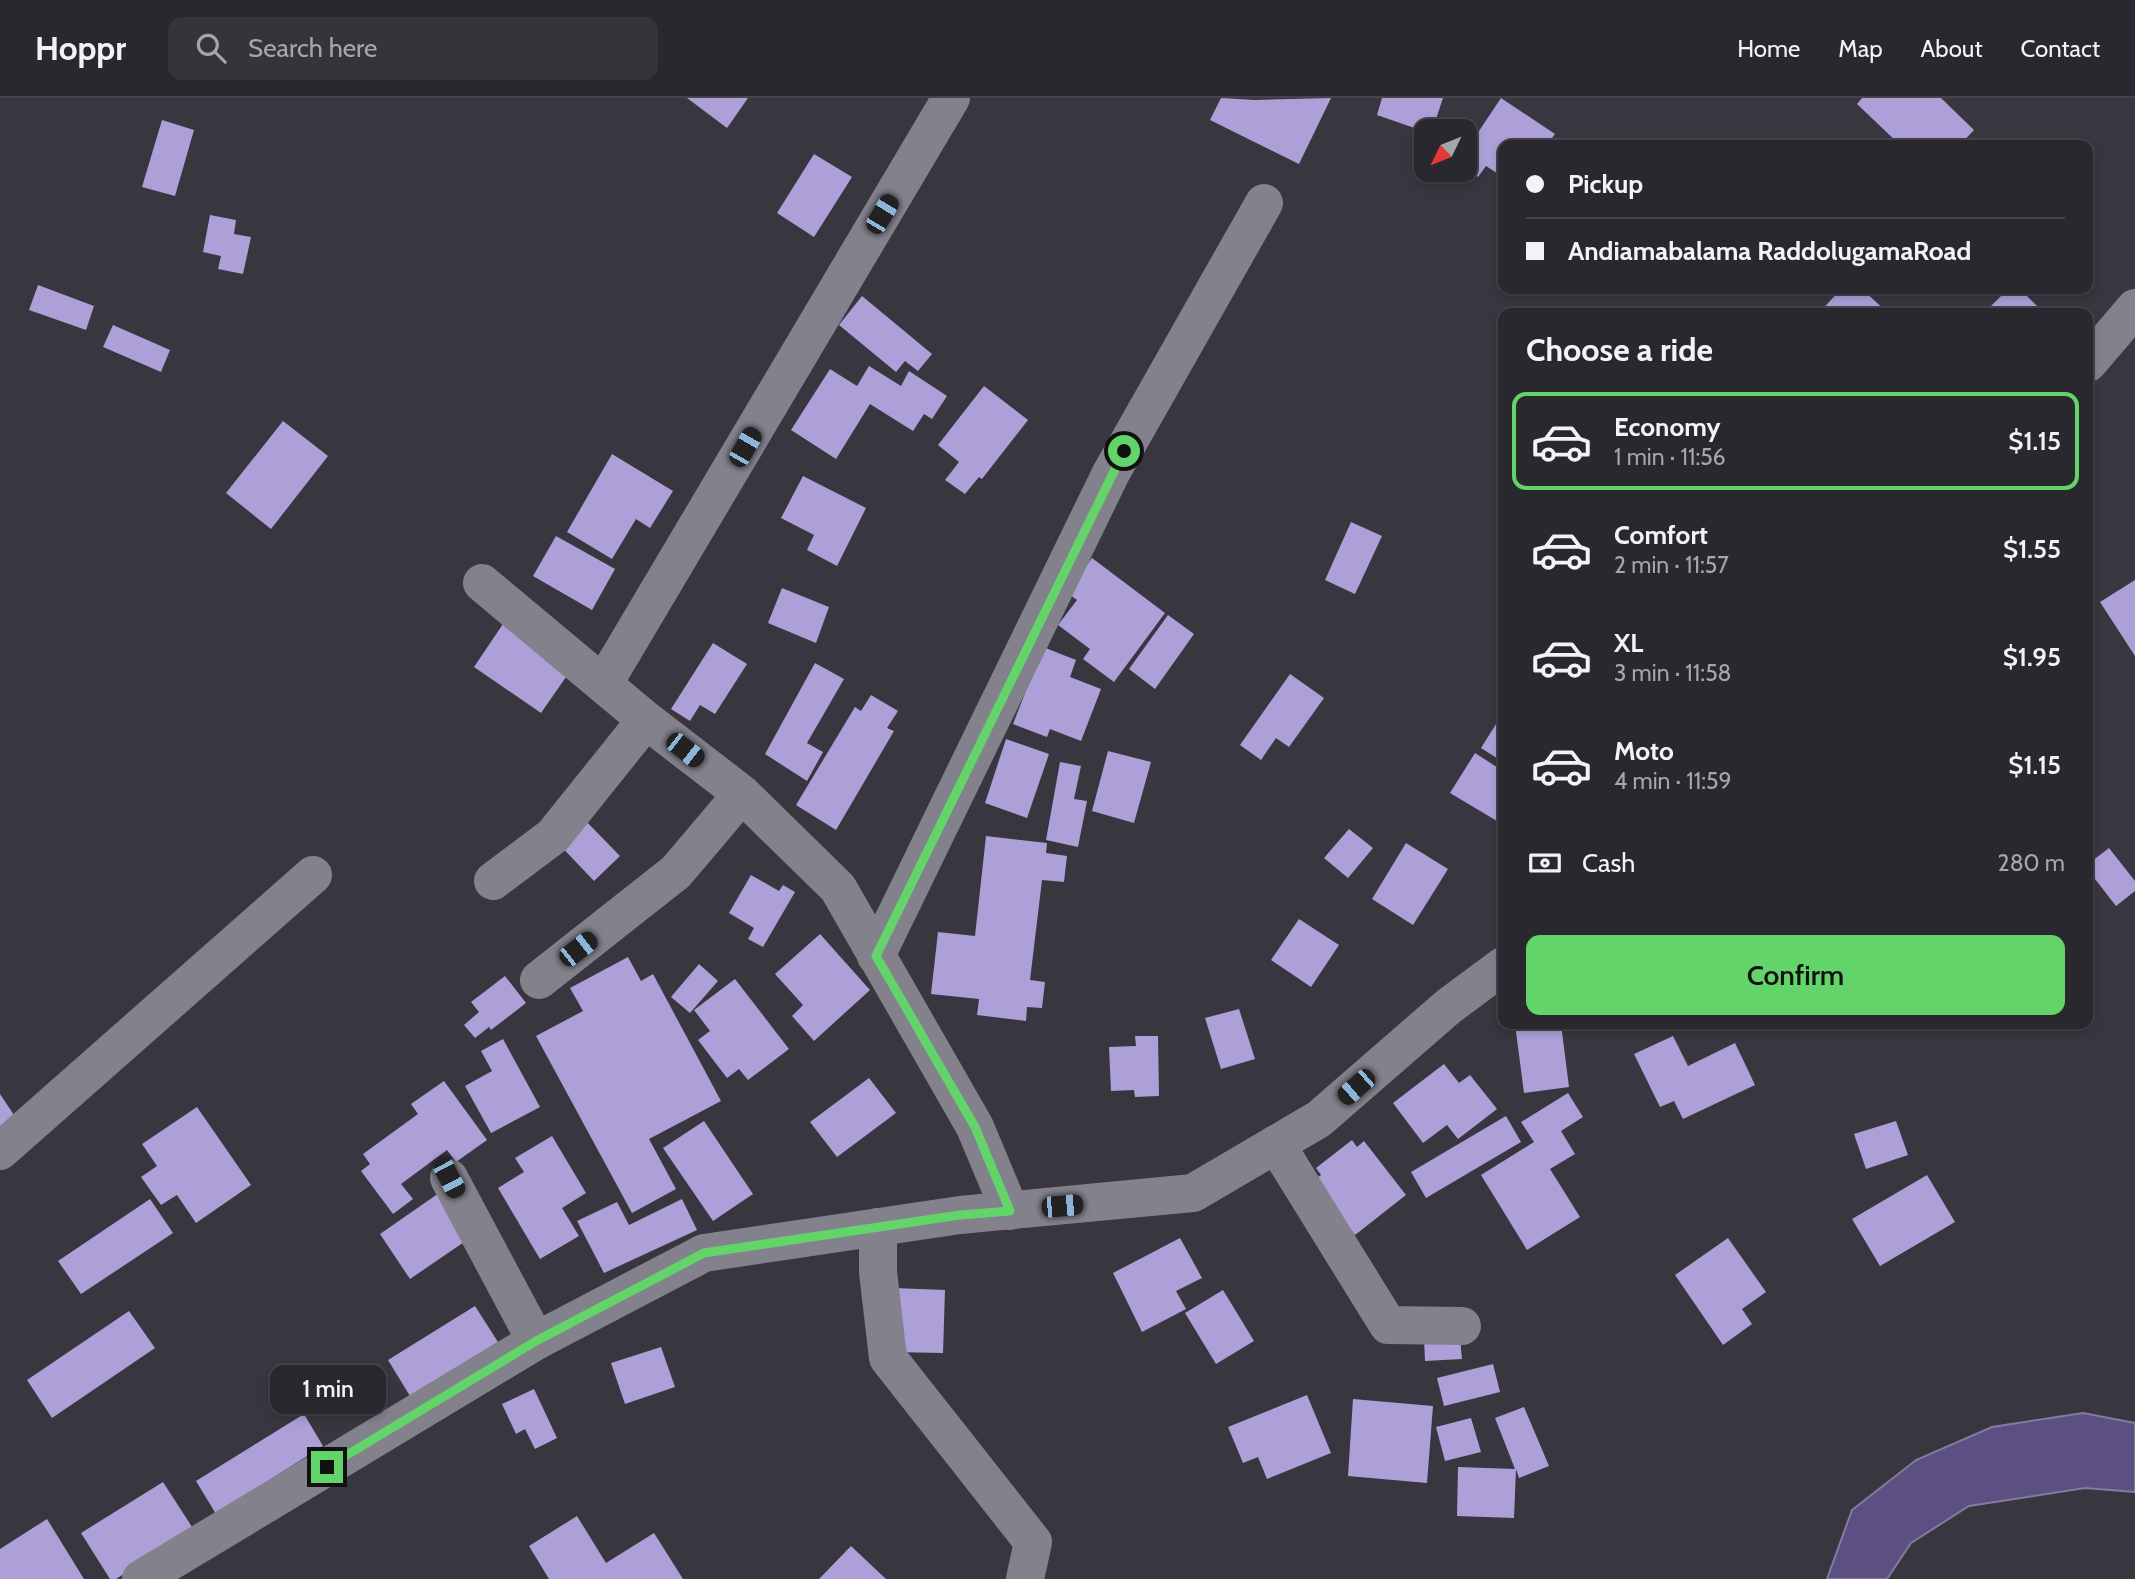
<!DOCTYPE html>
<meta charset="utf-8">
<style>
:root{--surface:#2a282f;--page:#36343b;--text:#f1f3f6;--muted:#a5a6aa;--line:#46444b;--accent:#63d469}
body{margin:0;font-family:Cabin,sans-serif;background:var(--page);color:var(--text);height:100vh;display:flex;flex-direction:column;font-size:26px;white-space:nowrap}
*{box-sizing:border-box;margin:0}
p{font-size:23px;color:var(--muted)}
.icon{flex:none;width:38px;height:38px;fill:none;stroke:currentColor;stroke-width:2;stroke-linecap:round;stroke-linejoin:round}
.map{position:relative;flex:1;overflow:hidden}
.drawer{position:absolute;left:1498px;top:210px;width:595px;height:721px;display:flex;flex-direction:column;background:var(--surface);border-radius:14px;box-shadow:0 4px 10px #0003,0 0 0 2px var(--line)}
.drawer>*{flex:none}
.guide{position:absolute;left:1498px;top:42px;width:595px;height:154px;border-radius:14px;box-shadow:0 4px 10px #0003,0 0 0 2px var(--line);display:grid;align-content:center;height:154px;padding:0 28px;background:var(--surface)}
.needle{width:46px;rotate:227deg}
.buttons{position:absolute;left:1414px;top:21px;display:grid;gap:14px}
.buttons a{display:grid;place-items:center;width:63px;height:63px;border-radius:14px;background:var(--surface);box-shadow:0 4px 10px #0003,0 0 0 2px var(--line);font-size:35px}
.end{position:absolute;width:32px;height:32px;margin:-16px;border:9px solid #63d469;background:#111;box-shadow:0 0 0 4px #111}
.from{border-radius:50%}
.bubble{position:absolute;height:49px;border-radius:14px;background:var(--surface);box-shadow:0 4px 10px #0003,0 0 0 2px var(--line);font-size:23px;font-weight:600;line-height:49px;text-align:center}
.car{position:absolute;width:21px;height:42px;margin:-21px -10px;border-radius:9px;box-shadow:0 0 5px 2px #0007;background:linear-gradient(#222 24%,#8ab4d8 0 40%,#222 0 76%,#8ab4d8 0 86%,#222 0)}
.guide b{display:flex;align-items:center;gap:24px;height:66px;font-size:26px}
.guide b+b{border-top:2px solid var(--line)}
.guide i{width:18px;height:18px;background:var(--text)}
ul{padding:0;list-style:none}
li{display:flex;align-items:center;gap:21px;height:98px;margin:0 14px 10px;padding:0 14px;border:4px solid transparent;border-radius:14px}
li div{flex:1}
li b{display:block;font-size:26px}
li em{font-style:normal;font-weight:600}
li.active{border-color:var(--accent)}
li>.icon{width:63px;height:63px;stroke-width:1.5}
h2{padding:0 28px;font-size:32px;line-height:84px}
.pay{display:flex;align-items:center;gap:18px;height:77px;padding:0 28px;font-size:26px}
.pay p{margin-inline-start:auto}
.cta{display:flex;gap:14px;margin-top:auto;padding:14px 28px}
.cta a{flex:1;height:80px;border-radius:14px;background:var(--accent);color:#111;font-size:28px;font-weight:600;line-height:80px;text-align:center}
header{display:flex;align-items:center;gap:42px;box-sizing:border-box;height:98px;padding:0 35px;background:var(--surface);border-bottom:2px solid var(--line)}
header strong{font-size:33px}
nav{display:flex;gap:38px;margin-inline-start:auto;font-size:24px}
.search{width:490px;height:63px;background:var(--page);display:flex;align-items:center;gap:18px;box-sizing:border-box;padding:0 24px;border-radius:14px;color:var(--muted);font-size:26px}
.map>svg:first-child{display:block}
</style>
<header>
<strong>Hoppr</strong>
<div class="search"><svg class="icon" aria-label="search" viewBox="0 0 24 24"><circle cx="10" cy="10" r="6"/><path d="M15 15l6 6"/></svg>Search here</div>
<nav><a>Home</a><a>Map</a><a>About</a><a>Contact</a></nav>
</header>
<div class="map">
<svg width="2135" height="1481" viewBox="0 0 2135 1481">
<rect width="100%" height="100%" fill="#38363f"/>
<path fill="#5c4f82" stroke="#847ba0" stroke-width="2" d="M 2083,1315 L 2135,1325 L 2135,1394 L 2085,1390 L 1969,1408 L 1911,1445 L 1887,1481 L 1827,1481 L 1852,1412 L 1916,1362 L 1992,1329 Z"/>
<path fill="#ada0d9" d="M 687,0 L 748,0 L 727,30 Z
M 1221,0 L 1255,2 L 1331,0 L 1299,66 L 1210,22 Z
M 1382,0 L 1443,0 L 1432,33 L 1426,34 L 1377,17 Z
M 1501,0 L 1555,36 L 1547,47 L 1503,47 L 1503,79 L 1486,68 L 1478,79 L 1465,69 L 1465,54 Z
M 1862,0 L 1941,0 L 1974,32 L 1960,47 L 1900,47 L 1857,6 Z
M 162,22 L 194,32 L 175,98 L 142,89 Z
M 814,56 L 852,79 L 814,139 L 777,115 Z
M 210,117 L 236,122 L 234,136 L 251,139 L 243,176 L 218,171 L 221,158 L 203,154 Z
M 38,187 L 94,208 L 86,232 L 29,212 Z
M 1841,191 L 1862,191 L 1888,215 L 1819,215 Z
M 2008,191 L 2020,191 L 2044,215 L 1984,215 Z
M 862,198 L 932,256 L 918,273 L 905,263 L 896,274 L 839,227 Z
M 113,227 L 170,252 L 161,274 L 103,249 Z
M 869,268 L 901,288 L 909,273 L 947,298 L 932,321 L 924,316 L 913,333 L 870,306 L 836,361 L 791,332 L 830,271 L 857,288 Z
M 984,288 L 1028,322 L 982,381 L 979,379 L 965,396 L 945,382 L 959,364 L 938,347 Z
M 283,323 L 328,358 L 271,431 L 226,395 Z
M 612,356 L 673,393 L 650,430 L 636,421 L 612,461 L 567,434 Z
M 803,378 L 866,410 L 837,468 L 807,452 L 814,437 L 781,420 Z
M 1351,424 L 1382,438 L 1355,496 L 1325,482 Z
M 556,438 L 615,471 L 592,512 L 533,478 Z
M 1092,460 L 1165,515 L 1114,584 L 1083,561 L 1090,551 L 1058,527 L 1077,502 L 1066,494 Z
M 2135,482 L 2135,558 L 2100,504 Z
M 782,490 L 829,509 L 816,545 L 768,525 Z
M 1168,517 L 1194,536 L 1155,591 L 1129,571 Z
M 505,523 L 573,569 L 541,615 L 474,569 Z
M 713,545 L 747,566 L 715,616 L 700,607 L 690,623 L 671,611 Z
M 1043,549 L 1076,562 L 1070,579 L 1101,591 L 1081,643 L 1050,631 L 1047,639 L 1013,626 Z
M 815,565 L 844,581 L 807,645 L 823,654 L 807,683 L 765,656 Z
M 1290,576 L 1324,600 L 1289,649 L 1276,640 L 1261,662 L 1240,647 Z
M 871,597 L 898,613 L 887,630 L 894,633 L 836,732 L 796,707 L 855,609 L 861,613 Z
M 1503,615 L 1503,664 L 1481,650 Z
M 1006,641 L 1049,656 L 1027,720 L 985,705 Z
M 1108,653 L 1151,664 L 1134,725 L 1092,713 Z
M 1475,655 L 1503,673 L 1502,726 L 1450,695 Z
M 1060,664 L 1081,668 L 1074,701 L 1087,703 L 1078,749 L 1046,742 Z
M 580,717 L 620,758 L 594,783 L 555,742 Z
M 1349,731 L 1373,750 L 1348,780 L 1324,760 Z
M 986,738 L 1047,745 L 1046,755 L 1067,758 L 1064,784 L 1042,782 L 1030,882 L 1045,884 L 1042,910 L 1027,909 L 1026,923 L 977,917 L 979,901 L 931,896 L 938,834 L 975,838 Z
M 1406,745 L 1448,771 L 1413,827 L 1372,801 Z
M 2109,750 L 2135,783 L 2135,793 L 2116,808 L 2088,772 L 2088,766 Z
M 751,777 L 779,793 L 783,787 L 795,794 L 763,849 L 748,841 L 754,830 L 729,815 Z
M 1299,821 L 1339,847 L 1311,889 L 1271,862 Z
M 820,836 L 870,892 L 814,943 L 792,918 L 803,907 L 775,876 Z
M 628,859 L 641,883 L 653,876 L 721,1003 L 649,1041 L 676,1091 L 632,1115 L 536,938 L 583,913 L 570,890 Z
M 699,866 L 718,883 L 690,915 L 671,899 Z
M 505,878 L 526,905 L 491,932 L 489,929 L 475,940 L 464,927 L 479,914 L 471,904 Z
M 735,881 L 789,951 L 748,982 L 739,971 L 727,980 L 698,942 L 710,933 L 694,912 Z
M 1239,911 L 1255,961 L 1221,971 L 1205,920 Z
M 1515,926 L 1561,926 L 1569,989 L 1524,995 Z
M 1135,938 L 1158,938 L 1159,998 L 1135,999 L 1134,992 L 1111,993 L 1109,949 L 1136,948 Z
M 1673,938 L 1688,968 L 1735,945 L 1755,987 L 1683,1021 L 1674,1003 L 1660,1009 L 1634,956 Z
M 503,941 L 540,1009 L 491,1035 L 465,988 L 492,973 L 481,953 Z
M 1444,966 L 1459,985 L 1470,977 L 1497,1011 L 1458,1041 L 1447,1027 L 1423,1045 L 1393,1005 Z
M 869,980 L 896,1015 L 837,1059 L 810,1024 Z
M 444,983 L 487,1042 L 456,1064 L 447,1052 L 401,1086 L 413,1101 L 393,1116 L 361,1073 L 370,1066 L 363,1056 L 418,1016 L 411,1006 Z
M 1568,995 L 1583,1019 L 1561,1033 L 1575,1056 L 1550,1071 L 1580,1119 L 1527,1152 L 1481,1077 L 1534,1044 L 1521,1024 Z
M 0,996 L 16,1020 L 0,1031 Z
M 197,1009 L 251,1087 L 196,1125 L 177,1097 L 161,1107 L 141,1079 L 157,1068 L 142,1046 Z
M 1506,1018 L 1521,1044 L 1426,1100 L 1411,1074 Z
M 704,1023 L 753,1096 L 713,1123 L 663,1050 Z
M 1896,1023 L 1908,1057 L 1866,1071 L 1854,1036 Z
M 552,1038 L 586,1095 L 562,1110 L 579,1138 L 540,1161 L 498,1090 L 524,1074 L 515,1060 Z
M 1352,1042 L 1357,1049 L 1364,1043 L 1406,1097 L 1355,1137 L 1313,1083 L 1321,1077 L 1316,1070 Z
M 1927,1077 L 1955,1124 L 1880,1168 L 1852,1121 Z
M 439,1095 L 470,1140 L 410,1181 L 380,1136 Z
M 150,1101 L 173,1135 L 81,1196 L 58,1163 Z
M 682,1101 L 697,1132 L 604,1175 L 577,1123 L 617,1104 L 629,1127 Z
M 1180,1140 L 1202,1180 L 1176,1193 L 1186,1211 L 1142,1234 L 1113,1175 Z
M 1728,1140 L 1766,1194 L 1742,1211 L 1752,1226 L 1723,1247 L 1675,1177 Z
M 894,1190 L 945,1192 L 943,1255 L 892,1254 Z
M 1223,1192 L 1254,1243 L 1216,1266 L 1185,1215 Z
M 475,1208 L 498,1244 L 410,1298 L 388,1262 Z
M 129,1213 L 155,1250 L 52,1320 L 27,1282 Z
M 1460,1240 L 1462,1261 L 1425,1263 L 1424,1241 Z
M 661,1249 L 675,1289 L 625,1306 L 611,1265 Z
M 1493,1266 L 1500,1294 L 1444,1308 L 1437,1280 Z
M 534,1291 L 557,1340 L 535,1351 L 525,1331 L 516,1336 L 502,1306 Z
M 1307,1297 L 1331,1355 L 1267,1381 L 1258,1359 L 1243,1365 L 1228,1329 Z
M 1353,1301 L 1433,1308 L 1427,1385 L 1348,1378 Z
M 1524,1309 L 1549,1368 L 1519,1380 L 1516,1371 L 1514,1420 L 1457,1418 L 1458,1369 L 1515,1371 L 1495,1320 Z
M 304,1316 L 323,1348 L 216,1416 L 196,1383 Z
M 1471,1320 L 1481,1354 L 1445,1363 L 1436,1329 Z
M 163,1384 L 194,1432 L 116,1481 L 110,1481 L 81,1435 Z
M 577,1418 L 606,1465 L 654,1435 L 683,1481 L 549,1481 L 529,1448 Z
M 47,1421 L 84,1481 L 0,1481 L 0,1451 Z
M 851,1448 L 886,1481 L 819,1481 Z"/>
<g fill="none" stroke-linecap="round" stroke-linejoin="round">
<path stroke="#83818b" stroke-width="38" d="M 482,485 L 646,622 L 742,696 L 838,790 L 975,1029 L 1010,1113
M 604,585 L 951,0
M 493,783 L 553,738 L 646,622
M 876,858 L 1111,375 L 1264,105
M 539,882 L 676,774 L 742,696
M 1276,1046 L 1388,1227 L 1462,1228
M 0,1053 L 313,777
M 449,1080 L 536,1243
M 878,1129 L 878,1174 L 888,1260 L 1033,1444 L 1025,1481"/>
<path stroke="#83818b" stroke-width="38" d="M 2088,265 L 2135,210
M 141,1481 L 536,1243 L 704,1155 L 960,1117 L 1193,1095 L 1319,1021 L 1449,908 L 1503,868"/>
</g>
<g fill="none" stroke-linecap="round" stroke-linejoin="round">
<path stroke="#63d469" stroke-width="9" d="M 327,1369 L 536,1243 L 704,1155 L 960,1117 L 1010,1113 L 975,1029 L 876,858 L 1124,353"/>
</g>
</svg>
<div class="buttons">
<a><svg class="needle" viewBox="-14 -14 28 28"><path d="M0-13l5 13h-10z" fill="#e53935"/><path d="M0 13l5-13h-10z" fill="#a5a6aa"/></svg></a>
</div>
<i class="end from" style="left:1124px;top:353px"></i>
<i class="end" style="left:327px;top:1369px"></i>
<div class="bubble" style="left:270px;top:1267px;width:116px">1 min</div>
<i class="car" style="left:882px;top:116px;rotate:31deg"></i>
<i class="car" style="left:745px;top:349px;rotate:30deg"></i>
<i class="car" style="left:685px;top:652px;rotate:128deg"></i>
<i class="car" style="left:578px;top:851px;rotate:52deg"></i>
<i class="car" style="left:1356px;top:989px;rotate:229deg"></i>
<i class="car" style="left:449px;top:1080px;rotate:152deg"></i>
<i class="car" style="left:1062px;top:1108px;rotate:85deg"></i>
<div class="guide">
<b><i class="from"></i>Pickup</b>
<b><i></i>Andiamabalama RaddolugamaRoad</b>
</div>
<section class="drawer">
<h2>Choose a ride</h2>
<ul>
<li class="active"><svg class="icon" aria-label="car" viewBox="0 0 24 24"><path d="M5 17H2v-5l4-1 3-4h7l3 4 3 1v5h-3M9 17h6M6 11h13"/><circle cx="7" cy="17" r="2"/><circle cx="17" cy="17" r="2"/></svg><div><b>Economy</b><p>1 min · 11:56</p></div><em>$1.15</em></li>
<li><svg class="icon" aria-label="car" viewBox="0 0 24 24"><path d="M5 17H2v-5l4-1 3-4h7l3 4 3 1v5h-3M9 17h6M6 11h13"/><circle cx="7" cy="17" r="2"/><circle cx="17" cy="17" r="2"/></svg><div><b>Comfort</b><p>2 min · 11:57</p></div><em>$1.55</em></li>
<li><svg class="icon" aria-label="car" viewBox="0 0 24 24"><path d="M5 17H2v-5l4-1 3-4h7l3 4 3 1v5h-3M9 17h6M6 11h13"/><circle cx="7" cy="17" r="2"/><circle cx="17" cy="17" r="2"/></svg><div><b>XL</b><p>3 min · 11:58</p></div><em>$1.95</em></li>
<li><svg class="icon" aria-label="car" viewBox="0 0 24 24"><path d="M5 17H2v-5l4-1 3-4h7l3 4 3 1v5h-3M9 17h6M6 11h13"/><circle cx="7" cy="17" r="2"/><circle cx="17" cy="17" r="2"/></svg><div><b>Moto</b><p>4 min · 11:59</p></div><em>$1.15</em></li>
</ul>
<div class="pay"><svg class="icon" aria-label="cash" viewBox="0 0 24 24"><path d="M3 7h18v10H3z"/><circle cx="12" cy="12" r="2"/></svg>Cash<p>280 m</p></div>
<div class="cta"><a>Confirm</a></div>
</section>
</div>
